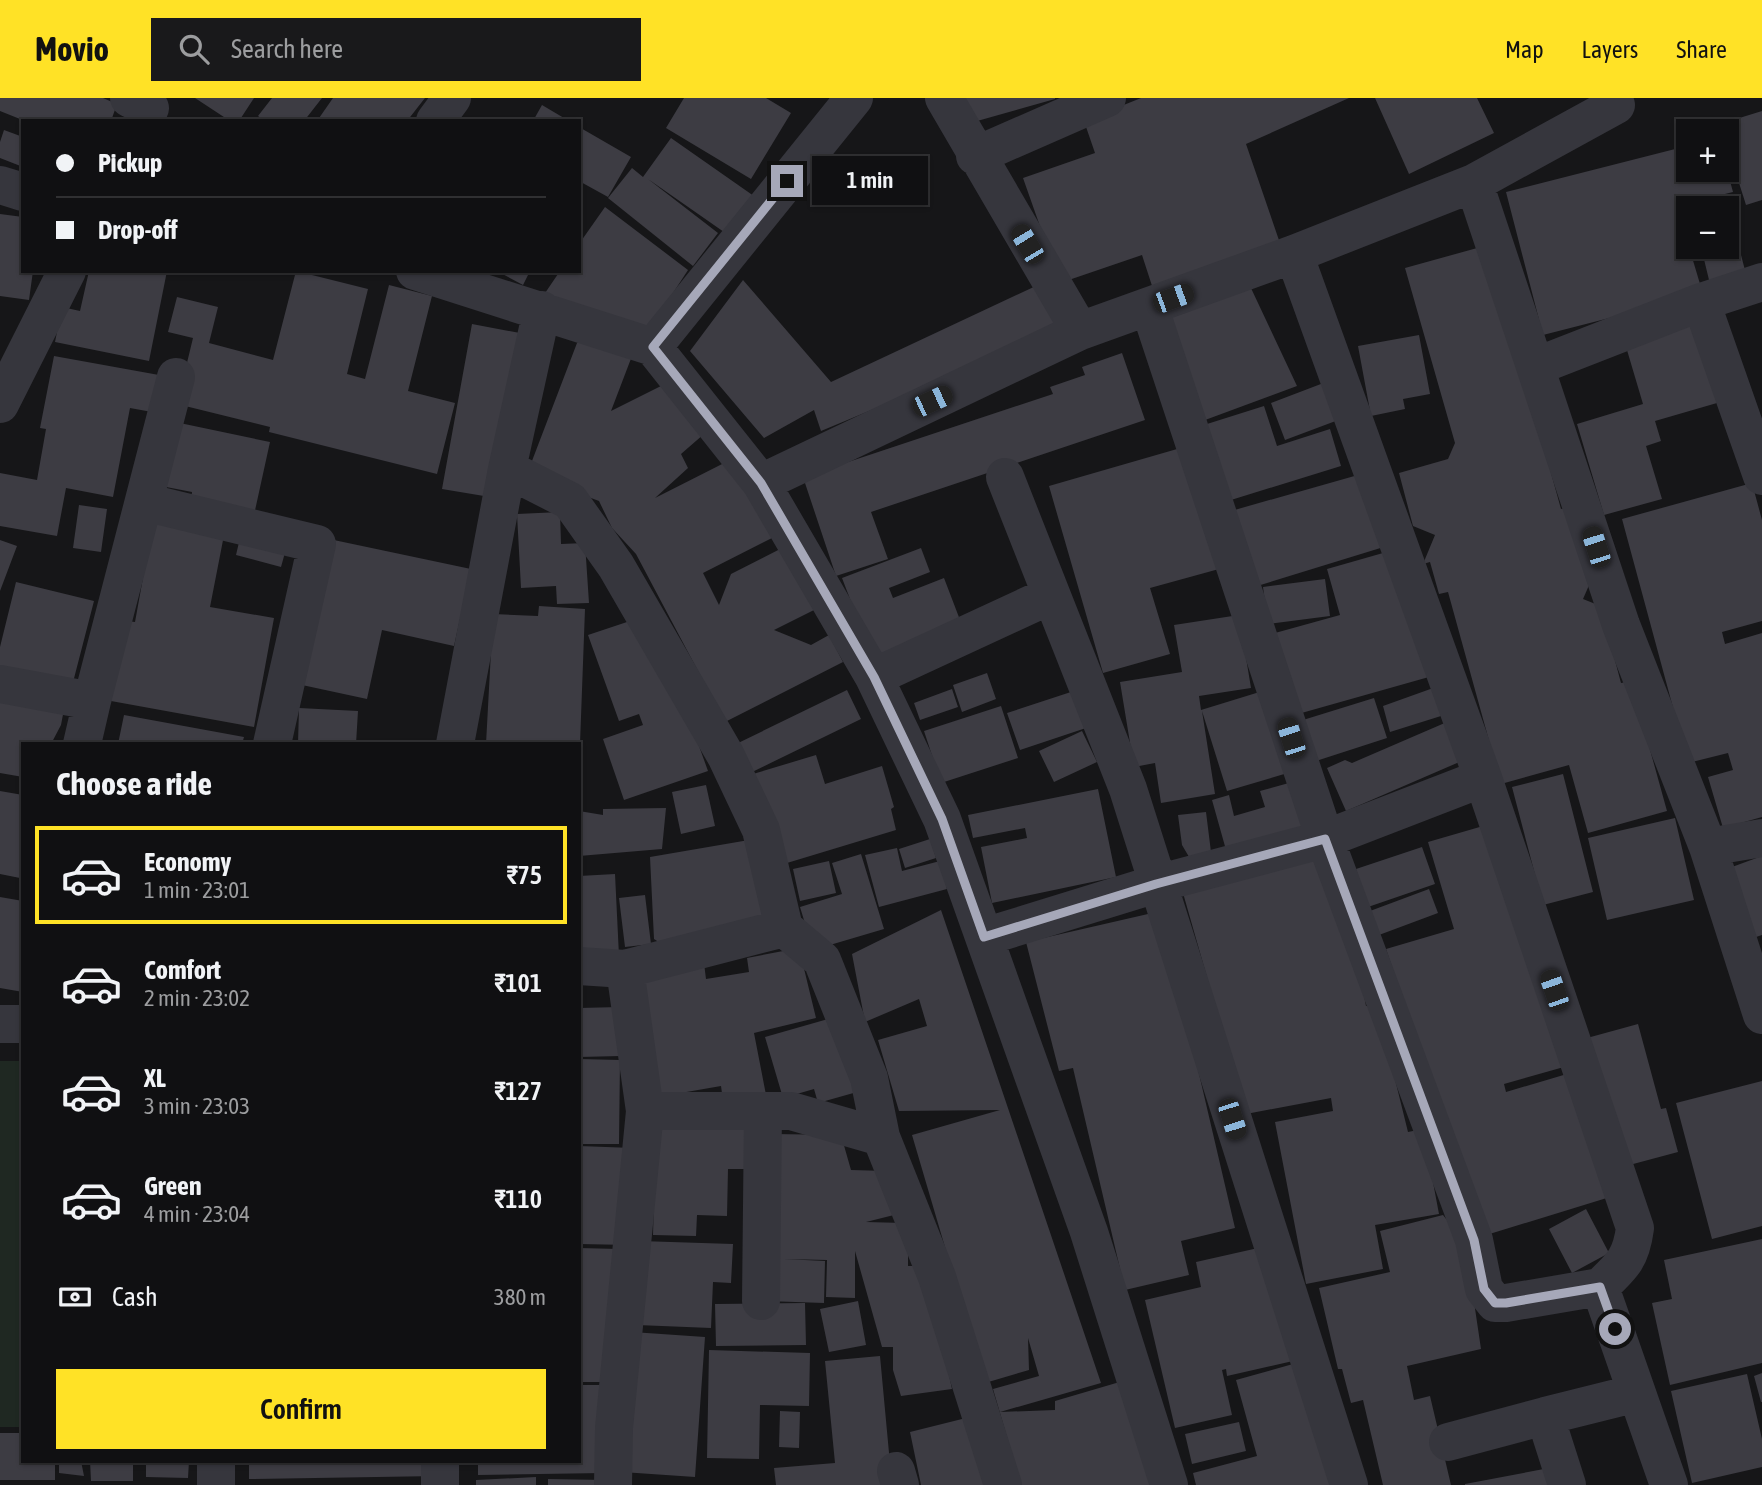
<!DOCTYPE html>
<meta charset="utf-8">
<style>
:root{--surface:#101012;--page:#19191b;--text:#f1f3f6;--muted:#9c9d9f;--line:#303032;--accent:#ffe226}
body{margin:0;font-family:"Asap Condensed",sans-serif;background:var(--page);color:var(--text);height:100vh;display:flex;flex-direction:column;font-size:26px;white-space:nowrap}
*{box-sizing:border-box;margin:0}
p{font-size:23px;color:var(--muted)}
.icon{flex:none;width:38px;height:38px;fill:none;stroke:currentColor;stroke-width:2;stroke-linecap:round;stroke-linejoin:round}
.map{position:relative;flex:1;overflow:hidden}
.panel{position:absolute;left:21px;top:644px;width:560px;height:721px;display:flex;flex-direction:column;background:var(--surface);border-radius:0px;box-shadow:0 2px 5px #0004,0 0 0 2px var(--line)}
.panel>*{flex:none}
.banner{position:absolute;left:21px;top:21px;width:560px;height:154px;border-radius:0px;box-shadow:0 2px 5px #0004,0 0 0 2px var(--line);display:grid;align-content:center;height:154px;padding:0 35px;background:var(--surface)}
.fabs{position:absolute;left:1676px;top:21px;display:grid;gap:14px}
.fabs a{display:grid;place-items:center;width:63px;height:63px;border-radius:0px;background:var(--surface);box-shadow:0 2px 5px #0004,0 0 0 2px var(--line);font-size:35px}
.end{position:absolute;width:32px;height:32px;margin:-16px;border:9px solid #a6a8b9;background:#111;box-shadow:0 0 0 4px #111}
.from{border-radius:50%}
.bubble{position:absolute;height:49px;border-radius:0px;background:var(--surface);box-shadow:0 2px 5px #0004,0 0 0 2px var(--line);font-size:23px;font-weight:600;line-height:49px;text-align:center}
.car{position:absolute;width:21px;height:42px;margin:-21px -10px;border-radius:9px;box-shadow:0 0 5px 2px #0007;background:linear-gradient(#222 24%,#8ab4d8 0 40%,#222 0 76%,#8ab4d8 0 86%,#222 0)}
.banner b{display:flex;align-items:center;gap:24px;height:66px;font-size:26px}
.banner b+b{border-top:2px solid var(--line)}
.banner i{width:18px;height:18px;background:var(--text)}
ul{padding:0;list-style:none}
li{display:flex;align-items:center;gap:21px;height:98px;margin:0 14px 10px;padding:0 21px;border:4px solid transparent;border-radius:0px}
li div{flex:1}
li b{display:block;font-size:26px}
li em{font-style:normal;font-weight:600}
li.current{border-color:var(--accent)}
li>.icon{width:63px;height:63px;stroke-width:1.5}
h2{padding:0 35px;font-size:32px;line-height:84px}
.pay{display:flex;align-items:center;gap:18px;height:77px;padding:0 35px;font-size:26px}
.pay p{margin-inline-start:auto}
.action{display:flex;gap:14px;margin-top:auto;padding:14px 35px}
.action a{flex:1;height:80px;border-radius:0px;background:var(--accent);color:#111;font-size:28px;font-weight:600;line-height:80px;text-align:center}
header{display:flex;align-items:center;gap:42px;box-sizing:border-box;height:98px;padding:0 35px;background:var(--accent);color:#111}
header strong{font-size:33px}
nav{display:flex;gap:38px;margin-inline-start:auto;font-size:24px}
.search{width:490px;height:63px;background:var(--page);display:flex;align-items:center;gap:18px;box-sizing:border-box;padding:0 24px;border-radius:0px;color:var(--muted);font-size:26px}
.map>svg:first-child{display:block}
</style>
<header>
<strong>Movio</strong>
<div class="search"><svg class="icon" aria-label="search" viewBox="0 0 24 24"><circle cx="10" cy="10" r="6"/><path d="M15 15l6 6"/></svg>Search here</div>
<nav><a>Map</a><a>Layers</a><a>Share</a></nav>
</header>
<div class="map">
<svg width="1762" height="1387" viewBox="0 0 1762 1387">
<rect width="100%" height="100%" fill="#161618"/>
<path fill="#1f2822" d="M 0,963 L 23,963 L 23,1329 L 0,1329 Z"/>
<path fill="#3d3c43" d="M 0,0 L 103,0 L 117,6 L 111,23 L 25,23 L 0,13 Z
M 195,0 L 254,0 L 239,23 L 230,23 Z
M 272,0 L 322,0 L 304,23 L 265,23 L 258,18 Z
M 333,0 L 425,0 L 407,23 L 317,23 Z
M 684,0 L 766,0 L 791,15 L 751,81 L 666,30 Z
M 955,0 L 1055,0 L 1055,1 L 963,27 Z
M 1141,0 L 1349,0 L 1246,46 L 1282,151 L 1154,194 L 1142,157 L 1060,185 L 1023,80 L 1095,55 L 1084,23 Z
M 1375,0 L 1477,0 L 1494,35 L 1409,76 Z
M 542,7 L 569,23 L 533,23 Z
M 1762,13 L 1762,102 L 1746,107 L 1727,47 L 1727,33 L 1723,33 L 1720,26 Z
M 1715,27 L 1717,33 L 1696,33 L 1696,32 Z
M 579,29 L 631,59 L 608,99 L 579,83 Z
M 4,32 L 23,39 L 23,69 L 0,60 L 0,44 Z
M 671,40 L 761,103 L 734,141 L 648,81 L 718,135 L 693,168 L 608,100 L 632,70 L 643,79 Z
M 1683,49 L 1692,81 L 1697,80 L 1695,72 L 1727,72 L 1733,94 L 1725,96 L 1746,176 L 1710,186 L 1701,149 L 1727,149 L 1727,110 L 1689,110 L 1689,125 L 1685,126 L 1689,149 L 1703,196 L 1543,237 L 1506,94 Z
M 605,109 L 688,172 L 649,232 L 541,201 L 560,173 L 579,173 L 579,146 Z
M 0,116 L 23,119 L 23,173 L 33,173 L 29,202 L 0,198 Z
M 1488,147 L 1561,411 L 1569,409 L 1590,485 L 1583,501 L 1608,511 L 1608,536 L 1621,585 L 1631,583 L 1667,713 L 1588,735 L 1569,667 L 1501,686 L 1448,494 L 1439,496 L 1430,464 L 1423,466 L 1435,437 L 1413,428 L 1399,375 L 1448,361 L 1455,345 L 1405,170 Z
M 89,173 L 167,173 L 149,263 L 55,244 L 62,209 L 80,213 Z
M 296,173 L 368,191 L 347,276 L 365,281 L 389,187 L 432,198 L 408,293 L 455,305 L 437,376 L 269,334 L 270,329 L 177,306 L 193,240 L 168,234 L 177,199 L 218,209 L 209,245 L 273,262 Z
M 497,173 L 530,173 L 523,187 Z
M 743,182 L 831,284 L 1038,187 L 1061,233 L 821,333 L 814,312 L 764,340 L 690,253 Z
M 1250,188 L 1297,288 L 1197,325 L 1169,219 Z
M 1693,222 L 1717,305 L 1655,323 L 1661,343 L 1646,348 L 1662,401 L 1604,417 L 1577,326 L 1643,306 L 1624,242 Z
M 472,226 L 520,235 L 490,399 L 442,391 Z
M 1419,237 L 1430,296 L 1403,301 L 1405,311 L 1371,318 L 1358,248 Z
M 584,240 L 632,258 L 611,313 L 663,287 L 704,336 L 681,356 L 688,370 L 655,400 L 732,361 L 772,440 L 703,475 L 719,507 L 731,476 L 786,448 L 818,510 L 774,532 L 811,547 L 829,537 L 843,564 L 725,624 L 636,456 L 612,430 L 599,403 L 527,376 L 577,245 Z
M 1122,255 L 1145,322 L 871,414 L 888,461 L 836,478 L 803,379 L 1053,296 L 1050,289 L 1085,277 L 1082,269 Z
M 54,258 L 159,277 L 152,314 L 130,310 L 113,399 L 66,390 L 57,438 L 0,428 L 0,375 L 37,382 L 46,331 L 40,330 Z
M 1334,281 L 1349,318 L 1285,342 L 1271,305 Z
M 1264,308 L 1277,348 L 1330,331 L 1341,368 L 1231,402 L 1207,326 Z
M 175,324 L 270,344 L 254,417 L 191,404 L 192,394 L 161,388 Z
M 1184,349 L 1219,471 L 1150,490 L 1170,556 L 1103,575 L 1049,388 Z
M 1365,375 L 1387,448 L 1254,489 L 1231,413 Z
M 1752,385 L 1762,422 L 1762,523 L 1722,534 L 1725,546 L 1762,535 L 1762,719 L 1723,730 L 1708,679 L 1733,672 L 1728,655 L 1688,665 L 1622,421 Z
M 79,407 L 107,411 L 101,454 L 73,450 Z
M 560,414 L 561,446 L 585,445 L 589,505 L 557,506 L 556,488 L 521,490 L 517,416 Z
M 154,419 L 225,432 L 210,509 L 274,520 L 254,629 L 111,603 L 127,523 L 135,524 Z
M 240,440 L 286,451 L 281,469 L 236,457 Z
M 329,441 L 471,471 L 454,548 L 382,532 L 367,601 L 302,587 Z
M 0,442 L 17,448 L 0,493 Z
M 921,450 L 930,474 L 889,490 L 893,500 L 944,480 L 965,535 L 876,569 L 842,480 Z
M 1390,453 L 1436,577 L 1298,616 L 1275,535 L 1340,517 L 1327,471 Z
M 1325,481 L 1330,518 L 1268,526 L 1263,489 Z
M 16,484 L 94,503 L 71,592 L 0,575 L 0,549 Z
M 539,508 L 585,511 L 580,646 L 486,646 L 493,516 L 538,518 Z
M 1239,517 L 1251,590 L 1199,598 L 1201,612 L 1266,592 L 1291,674 L 1227,693 L 1202,613 L 1215,696 L 1161,705 L 1155,665 L 1134,669 L 1120,584 L 1182,574 L 1174,527 Z
M 639,520 L 670,567 L 708,673 L 624,702 L 603,641 L 643,627 L 639,616 L 619,623 L 588,537 Z
M 987,575 L 996,601 L 962,614 L 953,587 Z
M 1436,589 L 1441,618 L 1390,634 L 1383,608 Z
M 952,591 L 958,609 L 920,622 L 914,605 Z
M 847,592 L 861,621 L 748,676 L 734,647 Z
M 1077,592 L 1089,629 L 1020,652 L 1007,615 Z
M 0,594 L 65,606 L 61,627 L 51,646 L 23,646 L 23,679 L 0,675 Z
M 1374,600 L 1387,640 L 1316,663 L 1303,622 Z
M 1001,608 L 1018,660 L 941,685 L 924,633 Z
M 299,610 L 358,613 L 356,646 L 298,646 Z
M 124,617 L 244,639 L 242,646 L 118,646 Z
M 1447,624 L 1464,662 L 1346,713 L 1327,670 L 1345,662 L 1352,665 Z
M 1082,633 L 1097,664 L 1054,684 L 1039,653 Z
M 816,657 L 825,686 L 882,668 L 894,709 L 891,711 L 896,732 L 787,765 L 753,676 Z
M 1563,676 L 1593,794 L 1543,807 L 1512,689 Z
M 1296,683 L 1310,737 L 1228,759 L 1212,702 L 1229,697 L 1234,718 L 1265,709 L 1260,693 Z
M 706,687 L 715,728 L 681,736 L 672,694 Z
M 1098,691 L 1116,779 L 992,805 L 981,749 L 1027,740 L 1025,730 L 973,740 L 968,717 Z
M 0,693 L 23,697 L 20,780 L 0,776 Z
M 666,710 L 662,751 L 579,758 L 579,713 L 603,717 L 603,711 Z
M 1206,714 L 1212,762 L 1192,764 L 1182,747 L 1178,717 Z
M 1675,720 L 1694,802 L 1607,822 L 1588,740 Z
M 1490,726 L 1571,967 L 1504,986 L 1506,994 L 1577,973 L 1610,1099 L 1483,1138 L 1386,851 L 1454,831 L 1428,744 Z
M 930,741 L 936,760 L 905,770 L 899,751 Z
M 749,742 L 777,826 L 668,850 L 654,841 L 650,759 Z
M 1422,749 L 1435,786 L 1368,809 L 1356,771 Z
M 897,750 L 902,773 L 940,763 L 947,791 L 879,809 L 865,757 Z
M 861,756 L 884,831 L 813,852 L 800,809 L 842,796 L 832,765 Z
M 1762,758 L 1762,837 L 1756,839 L 1732,769 Z
M 1313,762 L 1359,870 L 1366,908 L 1377,908 L 1408,1034 L 1423,1031 L 1439,1116 L 1375,1127 L 1383,1171 L 1306,1186 L 1275,1024 L 1333,1013 L 1331,1000 L 1246,1016 L 1183,795 Z
M 829,763 L 836,795 L 800,803 L 793,771 Z
M 615,776 L 619,858 L 579,860 L 579,778 Z
M 1429,791 L 1438,815 L 1379,837 L 1370,813 Z
M 645,797 L 651,846 L 625,849 L 619,800 Z
M 0,799 L 23,803 L 23,894 L 0,890 Z
M 941,812 L 1101,1285 L 1000,1314 L 1055,1312 L 1055,1303 L 1123,1283 L 1153,1387 L 1021,1387 L 993,1291 L 1039,1278 L 1028,1240 L 1029,1272 L 985,1285 L 912,1037 L 1000,1012 L 899,1013 L 878,942 L 927,928 L 919,901 L 865,924 L 852,856 Z
M 1161,813 L 1235,1130 L 1181,1143 L 1189,1177 L 1125,1192 L 1073,970 L 1059,973 L 1026,844 Z
M 799,850 L 816,920 L 754,935 L 767,1002 L 724,1010 L 721,988 L 652,1000 L 632,876 L 704,865 L 706,881 L 749,874 L 747,860 Z
M 620,909 L 621,958 L 579,959 L 579,910 Z
M 835,919 L 857,994 L 818,1005 L 814,991 L 783,1000 L 765,939 Z
M 1638,926 L 1661,1011 L 1666,1010 L 1678,1054 L 1622,1069 L 1587,940 Z
M 579,961 L 620,962 L 619,1046 L 579,1046 Z
M 1762,983 L 1762,1128 L 1712,1141 L 1676,1005 Z
M 656,1025 L 752,1027 L 751,1071 L 728,1071 L 727,1118 L 697,1117 L 696,1138 L 653,1137 Z
M 772,1036 L 841,1037 L 851,1072 L 886,1073 L 898,1116 L 866,1124 L 904,1125 L 908,1139 L 908,1168 L 926,1168 L 952,1291 L 901,1298 L 893,1272 L 893,1249 L 882,1249 L 855,1153 L 855,1200 L 826,1199 L 827,1162 L 784,1161 L 825,1163 L 824,1205 L 766,1203 Z
M 579,1048 L 633,1050 L 630,1147 L 579,1146 Z
M 1586,1111 L 1609,1155 L 1572,1175 L 1549,1131 Z
M 1443,1117 L 1454,1131 L 1473,1197 L 1481,1251 L 1407,1268 L 1414,1302 L 1430,1298 L 1451,1387 L 1383,1387 L 1363,1302 L 1351,1305 L 1342,1271 L 1338,1271 L 1319,1190 L 1390,1174 L 1380,1133 Z
M 1762,1141 L 1762,1265 L 1670,1287 L 1652,1205 L 1672,1201 L 1664,1162 Z
M 640,1143 L 733,1146 L 731,1185 L 713,1184 L 711,1230 L 637,1227 Z
M 1267,1148 L 1293,1263 L 1227,1278 L 1226,1271 L 1222,1272 L 1232,1317 L 1175,1330 L 1145,1202 L 1201,1189 L 1196,1164 Z
M 579,1150 L 619,1151 L 618,1284 L 579,1284 Z
M 858,1203 L 866,1247 L 829,1254 L 820,1211 Z
M 805,1205 L 806,1247 L 716,1248 L 715,1206 Z
M 632,1234 L 705,1239 L 695,1379 L 622,1374 Z
M 709,1252 L 810,1255 L 809,1308 L 760,1307 L 759,1361 L 707,1360 Z
M 880,1258 L 892,1387 L 776,1387 L 774,1370 L 835,1365 L 825,1263 Z
M 1300,1264 L 1334,1387 L 1196,1387 L 1193,1375 L 1257,1358 L 1236,1282 Z
M 1762,1275 L 1762,1304 L 1761,1304 L 1754,1278 Z
M 1747,1276 L 1762,1341 L 1762,1369 L 1692,1385 L 1671,1293 Z
M 579,1287 L 604,1287 L 604,1375 L 478,1377 L 478,1363 L 579,1363 Z
M 780,1313 L 800,1314 L 799,1350 L 779,1349 Z
M 970,1319 L 991,1387 L 921,1387 L 910,1334 Z
M 1239,1324 L 1246,1353 L 1192,1366 L 1185,1336 Z
M 0,1335 L 23,1335 L 23,1363 L 55,1363 L 55,1382 L 0,1382 Z
M 59,1363 L 81,1363 L 84,1378 L 59,1375 Z
M 90,1363 L 133,1363 L 133,1383 L 91,1383 Z
M 146,1363 L 189,1363 L 188,1380 L 146,1379 Z
M 249,1363 L 437,1363 L 438,1378 L 249,1381 Z
M 1549,1370 L 1552,1387 L 1465,1387 L 1465,1386 Z
M 536,1379 L 536,1387 L 476,1387 L 476,1382 Z
M 548,1381 L 606,1382 L 606,1387 L 548,1387 Z"/>
<g fill="none" stroke-linecap="round" stroke-linejoin="round">
<path stroke="#36363d" stroke-width="38" d="M 129,0 L 150,10 L 143,23
M 944,0 L 1080,233 L 1294,156 L 1474,85 L 1616,7 L 1610,0
M 435,23 L 452,0
M 975,58 L 1107,0
M 1474,85 L 1621,527 L 1708,749 L 1762,917
M 0,87 L 23,94
M 1294,156 L 1483,680 L 1635,1130 C 1631,1161 1622,1168 1600,1189 L 1669,1387
M 415,173 L 653,249 L 854,0
M 1762,184 L 1701,204 L 1762,378
M 1149,208 L 1325,741 L 1474,1142 L 1484,1191 L 1495,1205 L 1506,1205 L 1600,1189
M 653,249 L 761,385 L 1080,233
M 1537,268 L 1701,204
M 0,306 L 67,173
M 507,371 L 570,403 L 616,468 L 726,658 L 761,732 L 784,830 L 822,862 L 869,980 L 881,1039
M 1005,379 L 1128,691 L 1349,1387
M 761,385 L 874,579 L 942,721 L 1089,1134 L 1169,1387
M 144,404 L 317,446 L 272,646
M 874,579 L 1049,498
M 0,586 L 92,603 L 176,279
M 82,646 L 92,603
M 455,646 L 507,371 L 542,212
M 1708,749 L 1762,740
M 984,839 L 1156,786 L 1325,741 L 1483,680
M 579,868 L 625,871 L 645,1013 L 614,1330 L 613,1387
M 625,871 L 784,830
M 0,926 L 23,926
M 645,1013 L 791,1013 L 881,1039 L 937,1179 L 1003,1387
M 761,1203 L 763,1013
M 1448,1344 L 1545,1318
M 440,1363 L 440,1387
M 896,1373 L 900,1387
M 216,1387 L 216,1363
M 1567,1387 L 1545,1318 L 1637,1295"/>
</g>
<g fill="none" stroke-linecap="round" stroke-linejoin="round">
<path stroke="#a6a8b9" stroke-width="9" d="M 787,83 L 653,249 L 761,385 L 874,579 L 942,721 L 984,839 L 1156,786 L 1325,741 L 1474,1142 L 1484,1191 L 1495,1205 L 1506,1205 L 1600,1189 L 1615,1231"/>
</g>
</svg>
<div class="fabs">
<a>+</a>
<a>−</a>
</div>
<i class="end from" style="left:1615px;top:1231px"></i>
<i class="end" style="left:787px;top:83px"></i>
<div class="bubble" style="left:812px;top:58px;width:116px">1 min</div>
<i class="car" style="left:1027px;top:146px;rotate:329deg"></i>
<i class="car" style="left:1173px;top:200px;rotate:70deg"></i>
<i class="car" style="left:932px;top:303px;rotate:65deg"></i>
<i class="car" style="left:1596px;top:449px;rotate:342deg"></i>
<i class="car" style="left:1291px;top:640px;rotate:342deg"></i>
<i class="car" style="left:1554px;top:892px;rotate:341deg"></i>
<i class="car" style="left:1232px;top:1021px;rotate:162deg"></i>
<div class="banner">
<b><i class="from"></i>Pickup</b>
<b><i></i>Drop-off</b>
</div>
<section class="panel">
<h2>Choose a ride</h2>
<ul>
<li class="current"><svg class="icon" aria-label="car" viewBox="0 0 24 24"><path d="M5 17H2v-5l4-1 3-4h7l3 4 3 1v5h-3M9 17h6M6 11h13"/><circle cx="7" cy="17" r="2"/><circle cx="17" cy="17" r="2"/></svg><div><b>Economy</b><p>1 min · 23:01</p></div><em>₹75</em></li>
<li><svg class="icon" aria-label="car" viewBox="0 0 24 24"><path d="M5 17H2v-5l4-1 3-4h7l3 4 3 1v5h-3M9 17h6M6 11h13"/><circle cx="7" cy="17" r="2"/><circle cx="17" cy="17" r="2"/></svg><div><b>Comfort</b><p>2 min · 23:02</p></div><em>₹101</em></li>
<li><svg class="icon" aria-label="car" viewBox="0 0 24 24"><path d="M5 17H2v-5l4-1 3-4h7l3 4 3 1v5h-3M9 17h6M6 11h13"/><circle cx="7" cy="17" r="2"/><circle cx="17" cy="17" r="2"/></svg><div><b>XL</b><p>3 min · 23:03</p></div><em>₹127</em></li>
<li><svg class="icon" aria-label="car" viewBox="0 0 24 24"><path d="M5 17H2v-5l4-1 3-4h7l3 4 3 1v5h-3M9 17h6M6 11h13"/><circle cx="7" cy="17" r="2"/><circle cx="17" cy="17" r="2"/></svg><div><b>Green</b><p>4 min · 23:04</p></div><em>₹110</em></li>
</ul>
<div class="pay"><svg class="icon" aria-label="cash" viewBox="0 0 24 24"><path d="M3 7h18v10H3z"/><circle cx="12" cy="12" r="2"/></svg>Cash<p>380 m</p></div>
<div class="action"><a>Confirm</a></div>
</section>
</div>
